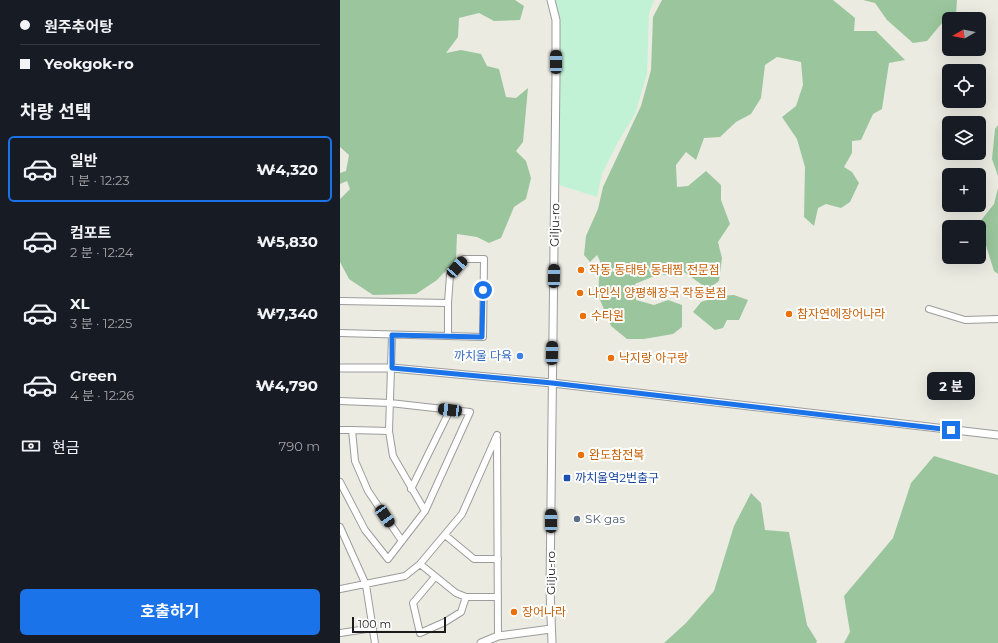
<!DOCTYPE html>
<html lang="ko">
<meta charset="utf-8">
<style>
:root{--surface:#171b24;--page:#242831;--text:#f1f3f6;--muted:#9ea1a6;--line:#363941;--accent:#1a73e8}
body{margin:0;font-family:Montserrat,"Noto Sans KR",sans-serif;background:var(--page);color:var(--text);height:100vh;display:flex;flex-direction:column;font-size:15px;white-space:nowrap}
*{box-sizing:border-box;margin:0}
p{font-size:13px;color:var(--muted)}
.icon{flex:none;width:22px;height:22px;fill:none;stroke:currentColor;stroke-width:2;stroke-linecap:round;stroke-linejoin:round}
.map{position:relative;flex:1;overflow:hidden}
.side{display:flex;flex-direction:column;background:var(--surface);width:340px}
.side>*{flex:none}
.top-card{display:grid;align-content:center;height:88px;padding:0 20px;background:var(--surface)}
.needle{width:26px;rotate:261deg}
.tools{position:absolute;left:602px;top:12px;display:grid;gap:8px}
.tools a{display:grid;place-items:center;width:44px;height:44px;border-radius:6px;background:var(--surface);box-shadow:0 4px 16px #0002;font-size:20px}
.scale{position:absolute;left:12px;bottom:10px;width:94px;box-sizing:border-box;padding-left:4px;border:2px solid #1b1b1b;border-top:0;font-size:11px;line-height:14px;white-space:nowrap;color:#1b1b1b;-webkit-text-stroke:3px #fff;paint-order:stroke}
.end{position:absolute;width:18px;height:18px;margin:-9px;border:5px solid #1a73e8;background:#fff;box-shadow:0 0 0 2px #fff}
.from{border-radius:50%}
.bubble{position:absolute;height:28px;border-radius:6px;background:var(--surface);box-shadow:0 4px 16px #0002;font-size:13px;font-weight:700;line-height:28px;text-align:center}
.car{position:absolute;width:12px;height:24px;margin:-12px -6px;border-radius:5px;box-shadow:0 0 3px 1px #0007;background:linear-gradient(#222 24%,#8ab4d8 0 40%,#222 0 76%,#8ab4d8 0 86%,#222 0)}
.top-card b{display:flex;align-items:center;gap:14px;height:38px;font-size:15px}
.top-card b+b{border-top:1px solid var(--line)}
.top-card i{width:10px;height:10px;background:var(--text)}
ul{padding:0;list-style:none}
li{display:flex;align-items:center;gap:12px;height:66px;margin:0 8px 6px;padding:0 12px;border:2px solid transparent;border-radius:6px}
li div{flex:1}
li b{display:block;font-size:15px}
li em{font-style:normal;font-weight:700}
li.active{border-color:var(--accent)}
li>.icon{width:36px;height:36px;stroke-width:1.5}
h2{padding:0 20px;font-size:18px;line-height:48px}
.pay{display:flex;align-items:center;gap:10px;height:44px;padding:0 20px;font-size:15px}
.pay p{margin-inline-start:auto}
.button{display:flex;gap:8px;margin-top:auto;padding:8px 20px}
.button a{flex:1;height:46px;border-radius:6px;background:var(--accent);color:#fff;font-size:16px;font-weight:700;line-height:46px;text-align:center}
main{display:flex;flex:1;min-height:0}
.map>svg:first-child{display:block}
</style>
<main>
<section class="side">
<div class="top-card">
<b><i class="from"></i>원주추어탕</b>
<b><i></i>Yeokgok-ro</b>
</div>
<h2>차량 선택</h2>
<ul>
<li class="active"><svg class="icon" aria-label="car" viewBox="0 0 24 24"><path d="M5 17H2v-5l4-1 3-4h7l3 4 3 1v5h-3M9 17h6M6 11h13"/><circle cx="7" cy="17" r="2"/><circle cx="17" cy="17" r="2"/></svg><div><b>일반</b><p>1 분 · 12:23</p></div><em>₩4,320</em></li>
<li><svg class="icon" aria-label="car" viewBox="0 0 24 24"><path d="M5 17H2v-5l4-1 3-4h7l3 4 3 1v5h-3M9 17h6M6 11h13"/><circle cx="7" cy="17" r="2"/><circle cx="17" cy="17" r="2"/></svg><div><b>컴포트</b><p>2 분 · 12:24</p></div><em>₩5,830</em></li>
<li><svg class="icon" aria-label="car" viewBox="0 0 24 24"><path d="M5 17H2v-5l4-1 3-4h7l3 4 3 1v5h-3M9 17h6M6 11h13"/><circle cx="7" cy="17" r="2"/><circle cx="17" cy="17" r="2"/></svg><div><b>XL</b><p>3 분 · 12:25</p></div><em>₩7,340</em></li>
<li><svg class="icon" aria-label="car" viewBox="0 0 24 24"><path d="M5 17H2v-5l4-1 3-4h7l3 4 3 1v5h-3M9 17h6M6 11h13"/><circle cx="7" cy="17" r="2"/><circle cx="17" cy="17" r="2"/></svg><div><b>Green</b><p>4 분 · 12:26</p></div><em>₩4,790</em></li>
</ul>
<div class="pay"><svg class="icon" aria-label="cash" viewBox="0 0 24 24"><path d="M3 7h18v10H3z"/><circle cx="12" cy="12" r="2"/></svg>현금<p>790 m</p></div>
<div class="button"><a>호출하기</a></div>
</section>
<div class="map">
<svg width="658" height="643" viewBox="0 0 658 643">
<rect width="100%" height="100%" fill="#ebebe2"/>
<path fill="#9bc69d" d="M 0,0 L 175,0 L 184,6 L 180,20 L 154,21 L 139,13 L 119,18 L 118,37 L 106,53 L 121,50 L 141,54 L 147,66 L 159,69 L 166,97 L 176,98 L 188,88 L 183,142 L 176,151 L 186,161 L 191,178 L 186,199 L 174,207 L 161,238 L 149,243 L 137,237 L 117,234 L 116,260 L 97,280 L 76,294 L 33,295 L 9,279 L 0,262 L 0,199 L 10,189 L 7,181 L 0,184 L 0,173 L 6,171 L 9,155 L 0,147 Z
M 322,0 L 493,0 L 515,18 L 514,31 L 536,31 L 565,60 L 549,63 L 542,109 L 533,114 L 521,140 L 512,141 L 512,153 L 504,167 L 512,172 L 519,183 L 510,202 L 501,208 L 486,204 L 478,208 L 474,226 L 464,217 L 465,167 L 457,139 L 442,117 L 456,106 L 463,85 L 461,62 L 437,57 L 425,65 L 421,98 L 411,114 L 396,122 L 380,137 L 364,138 L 356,160 L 346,152 L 336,165 L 337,187 L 348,186 L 366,171 L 381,185 L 381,200 L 390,224 L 378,242 L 382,258 L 379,281 L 368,289 L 344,272 L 334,277 L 319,274 L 295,284 L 296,300 L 314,305 L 328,300 L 342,305 L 342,327 L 333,334 L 304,339 L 287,339 L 271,326 L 258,295 L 260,261 L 257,255 L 250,262 L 244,255 L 246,236 L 258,209 L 263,187 L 301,106 L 311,70 L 313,17 Z
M 523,0 L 617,0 L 616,14 L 607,17 L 587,41 L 573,43 L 547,20 L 535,3 Z
M 658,125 L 658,176 L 652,159 L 655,129 Z
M 658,188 L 658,274 L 654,271 L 639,223 L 654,204 Z
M 394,295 L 408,300 L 399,320 L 387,320 L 383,328 L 375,330 L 353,312 L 361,302 L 379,296 Z
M 594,456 L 658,475 L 658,643 L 504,643 L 510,632 L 504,596 L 553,538 L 571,483 Z
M 411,493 L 421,503 L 425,530 L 449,532 L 467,625 L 477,641 L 476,643 L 324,643 L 346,623 L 374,591 L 394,526 Z"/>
<path fill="#c2f2d6" d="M 211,0 L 314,0 L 309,14 L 307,74 L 295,114 L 278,142 L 262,174 L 257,197 L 216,184 L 216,20 Z"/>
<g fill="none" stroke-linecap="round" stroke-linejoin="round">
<g stroke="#9c9c9c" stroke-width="8">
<path id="minor" d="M 0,301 L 108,303 L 110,275 L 124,259 L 144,259 L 143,337 L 0,333
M 589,309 L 625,320 L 658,319
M 52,335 L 49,431 L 53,456 L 85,511
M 108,336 L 108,303
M 0,401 L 50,403 L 130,412 L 85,511 L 48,559 L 25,530 L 0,482
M 0,430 L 12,430
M 49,431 L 12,430 L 15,461 L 28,491 L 62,541
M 157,439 L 158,636
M 71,489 L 110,410
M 0,527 L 26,585 L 35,643
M 105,535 L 134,559 L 158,559
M 80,564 L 116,593 L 126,597 L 158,597
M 95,577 L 73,603 L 80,633 L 105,622 L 121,612 L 126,597
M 0,589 L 65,576 L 80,564 L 122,514 L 157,435
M 0,633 L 33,628"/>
</g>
<g stroke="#9c9c9c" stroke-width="9">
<path id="tertiary" d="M 211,0 L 216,20 L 216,76 L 210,589 L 212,643
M 0,368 L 52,368 L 212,383 L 658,435
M 141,643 L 158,636 L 211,629"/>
</g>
<use href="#minor" stroke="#fff" stroke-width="6"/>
<use href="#tertiary" stroke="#fff" stroke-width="7"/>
</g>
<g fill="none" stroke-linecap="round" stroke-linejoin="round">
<path stroke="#1a73e8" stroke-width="5" d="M 143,290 L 142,337 L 52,335 L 52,368 L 212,383 L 611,430"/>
</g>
<g fill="#e8710a" stroke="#fff" stroke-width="1.5">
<circle cx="241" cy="270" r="4"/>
<circle cx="240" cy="293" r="4"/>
<circle cx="449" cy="314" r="4"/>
<circle cx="243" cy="316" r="4"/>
<circle cx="271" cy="358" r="4"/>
<circle cx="241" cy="455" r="4"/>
<circle cx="174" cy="612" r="4"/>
</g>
<circle fill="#3f7fe0" stroke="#fff" stroke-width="1.5" cx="180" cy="356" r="4"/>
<rect fill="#1a4fb4" stroke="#fff" stroke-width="1.5" x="223" y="474" width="8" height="8" rx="2"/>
<circle fill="#5c6f8a" stroke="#fff" stroke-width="1.5" cx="237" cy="519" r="4"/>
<g text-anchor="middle" stroke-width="4" stroke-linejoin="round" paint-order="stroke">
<g font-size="12" fill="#1b1b1b" stroke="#fff">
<text transform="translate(215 225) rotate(-89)" y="4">Gilju-ro</text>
<text transform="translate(211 573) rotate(-90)" y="4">Gilju-ro</text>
</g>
<g font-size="12" fill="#c56008" stroke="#fff" text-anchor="start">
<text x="249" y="274">작동 동태탕 동태찜 전문점</text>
<text x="248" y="297">나인식 양평해장국 작동본점</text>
<text x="457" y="318">참자연에장어나라</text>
<text x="251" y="320">수타원</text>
<text x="279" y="362">낙지랑 아구랑</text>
<text x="249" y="459">완도참전복</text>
<text x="182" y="616">장어나라</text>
</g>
<g font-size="12" fill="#366cbe" stroke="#fff" text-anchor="end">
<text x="172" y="360">까치울 다육</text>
</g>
<g font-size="12" fill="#164399" stroke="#fff" text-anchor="start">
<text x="235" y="482">까치울역2번출구</text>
</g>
<g font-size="12" fill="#4e5e75" stroke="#fff" text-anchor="start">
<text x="245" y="523">SK gas</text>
</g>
</g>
</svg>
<div class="tools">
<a><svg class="needle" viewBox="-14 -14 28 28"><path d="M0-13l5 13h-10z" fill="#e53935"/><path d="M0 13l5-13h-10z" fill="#9ea1a6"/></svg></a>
<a><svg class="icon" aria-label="locate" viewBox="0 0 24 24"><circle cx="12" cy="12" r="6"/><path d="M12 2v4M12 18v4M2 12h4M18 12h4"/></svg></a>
<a><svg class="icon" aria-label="layers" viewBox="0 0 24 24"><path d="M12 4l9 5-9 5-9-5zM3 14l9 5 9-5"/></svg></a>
<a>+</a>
<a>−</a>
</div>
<div class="scale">100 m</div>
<i class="end from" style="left:143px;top:290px"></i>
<i class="end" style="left:611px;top:430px"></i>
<div class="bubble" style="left:587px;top:372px;width:48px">2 분</div>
<i class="car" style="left:216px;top:62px;rotate:0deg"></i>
<i class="car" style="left:117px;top:267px;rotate:42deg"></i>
<i class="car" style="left:214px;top:276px;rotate:1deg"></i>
<i class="car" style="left:212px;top:353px;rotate:1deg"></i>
<i class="car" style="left:110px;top:410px;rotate:277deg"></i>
<i class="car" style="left:45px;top:516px;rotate:146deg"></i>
<i class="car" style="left:211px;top:521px;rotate:0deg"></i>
</div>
</main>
